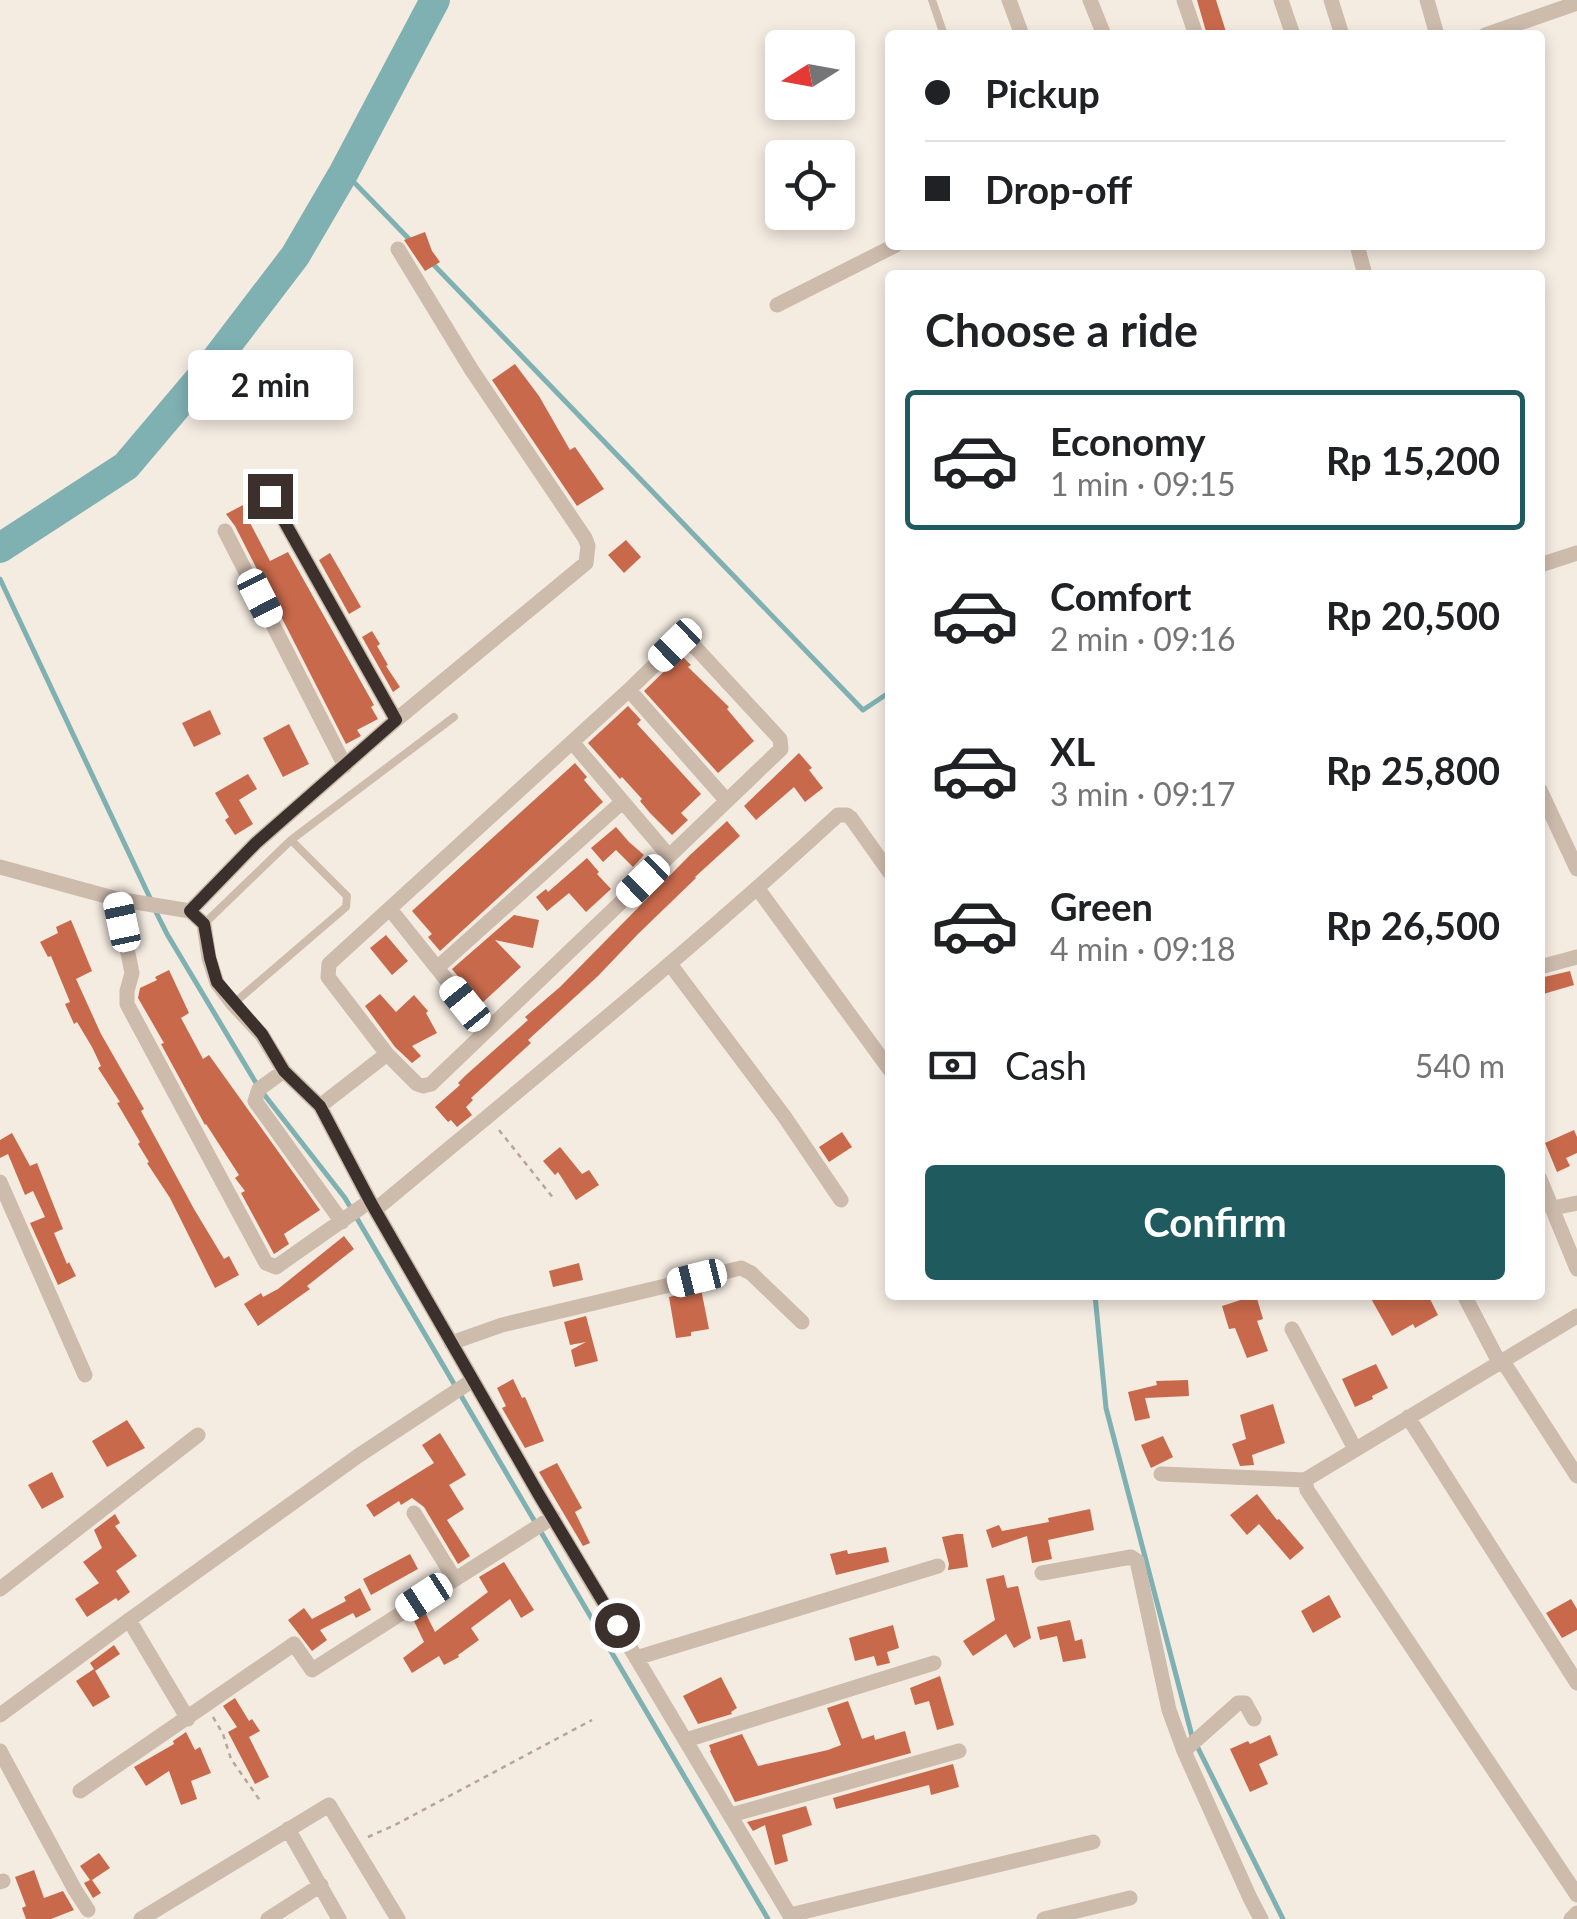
<!DOCTYPE html>
<meta charset="utf-8">
<style>
:root{--surface:#fff;--page:#f6f6f6;--text:#202124;--muted:#757577;--line:#e0e0e0;--accent:#1f5a5e}
body{margin:0;font-family:Lato,sans-serif;background:var(--page);color:var(--text);height:100vh;display:flex;flex-direction:column;font-size:38px;white-space:nowrap}
*{box-sizing:border-box;margin:0}
p{font-size:32px;color:var(--muted)}
.icon{flex:none;width:55px;height:55px;fill:none;stroke:currentColor;stroke-width:2;stroke-linecap:round;stroke-linejoin:round}
.map{position:relative;flex:1;overflow:hidden}
.drawer{position:absolute;left:885px;top:270px;width:660px;height:1030px;display:flex;flex-direction:column;background:var(--surface);border-radius:10px;box-shadow:0 5px 15px #0003}
.drawer>*{flex:none}
.hud{position:absolute;left:885px;top:30px;width:660px;height:220px;border-radius:10px;box-shadow:0 5px 15px #0003;display:grid;align-content:center;height:220px;padding:0 40px;background:var(--surface)}
.needle{width:65px;rotate:259deg}
.fabs{position:absolute;left:765px;top:30px;display:grid;gap:20px}
.fabs a{display:grid;place-items:center;width:90px;height:90px;border-radius:10px;background:var(--surface);box-shadow:0 5px 15px #0003;font-size:50px}
.end{position:absolute;width:45px;height:45px;margin:-22px;border:12px solid #3b302b;background:#fff;box-shadow:0 0 0 5px #fff}
.from{border-radius:50%}
.bubble{position:absolute;height:70px;border-radius:10px;background:var(--surface);box-shadow:0 5px 15px #0003;font-size:32px;font-weight:700;line-height:70px;text-align:center}
.car{position:absolute;width:30px;height:60px;margin:-30px -15px;border-radius:12px;box-shadow:0 0 8px 2px #0007;background:linear-gradient(#fff 24%,#345 0 40%,#fff 0 76%,#345 0 86%,#fff 0)}
.hud b{display:flex;align-items:center;gap:35px;height:95px;font-size:38px}
.hud b+b{border-top:2px solid var(--line)}
.hud i{width:25px;height:25px;background:var(--text)}
ul{padding:0;list-style:none}
li{display:flex;align-items:center;gap:30px;height:140px;margin:0 20px 15px;padding:0 20px;border:5px solid transparent;border-radius:10px}
li div{flex:1}
li b{display:block;font-size:38px}
li em{font-style:normal;font-weight:700}
li.on{border-color:var(--accent)}
li>.icon{width:90px;height:90px;stroke-width:1.5}
h2{padding:0 40px;font-size:45px;line-height:120px}
.pay{display:flex;align-items:center;gap:25px;height:110px;padding:0 40px;font-size:38px}
.pay p{margin-inline-start:auto}
.button{display:flex;gap:20px;margin-top:auto;padding:20px 40px}
.button a{flex:1;height:115px;border-radius:10px;background:var(--accent);color:#fff;font-size:40px;font-weight:700;line-height:115px;text-align:center}
.map>svg:first-child{display:block}
</style>
<div class="map">
<svg width="1577" height="1919" viewBox="0 0 1577 1919">
<rect width="100%" height="100%" fill="#f4ebe1"/>
<g fill="none" stroke-linecap="round" stroke-linejoin="round">
<path stroke="#7fb0b2" stroke-width="5" d="M 344,172 L 412,242
M 430,261 L 863,710 L 890,692
M 0,579 L 151,900
M 155,910 L 167,934 L 259,1088 L 345,1198 L 768,1919
M 1095,1295 L 1106,1408 L 1192,1736 L 1283,1919"/>
<path stroke="#7fb0b2" stroke-width="30" d="M 0,548 L 126,466 L 214,362 L 295,256 L 344,172 L 435,0"/>
</g>
<path fill="#c8694b" d="M 1197,0 L 1216,0 L 1227,35 L 1207,35 Z
M 425,232 L 432,251 L 440,262 L 425,271 L 404,240 Z
M 515,364 L 539,396 L 570,450 L 575,447 L 604,489 L 577,506 L 492,380 Z
M 260,492 L 260,501 L 265,510 L 248,519 L 270,561 L 288,552 L 374,705 L 371,707 L 378,719 L 357,730 L 361,736 L 346,744 L 235,526 L 226,514 L 245,504 L 243,501 Z
M 626,540 L 641,557 L 624,573 L 608,555 Z
M 330,553 L 361,607 L 349,614 L 319,560 Z
M 372,631 L 380,644 L 377,646 L 388,665 L 386,666 L 400,687 L 393,692 L 362,637 Z
M 680,656 L 682,656 L 691,665 L 688,667 L 729,707 L 727,709 L 754,741 L 718,773 L 644,691 Z
M 628,706 L 641,720 L 637,724 L 701,794 L 681,813 L 688,820 L 672,835 L 650,813 L 640,801 L 642,799 L 622,777 L 620,779 L 588,743 Z
M 210,710 L 221,734 L 194,747 L 182,723 Z
M 289,724 L 309,764 L 283,777 L 263,738 Z
M 799,753 L 812,768 L 809,770 L 823,788 L 805,802 L 794,787 L 756,820 L 744,806 Z
M 575,763 L 587,777 L 584,780 L 603,802 L 440,951 L 428,937 L 432,934 L 412,911 Z
M 248,774 L 257,789 L 239,800 L 253,824 L 235,835 L 225,820 L 229,817 L 215,793 Z
M 727,821 L 740,836 L 695,877 L 696,878 L 638,934 L 598,976 L 528,1040 L 531,1043 L 471,1098 L 473,1100 L 466,1107 L 472,1115 L 457,1127 L 451,1120 L 448,1122 L 435,1107 L 460,1085 L 458,1083 L 466,1075 L 528,1020 L 525,1017 L 560,987 L 690,855 Z
M 616,827 L 629,842 L 644,855 L 633,867 L 616,850 L 603,862 L 591,848 Z
M 587,858 L 599,872 L 597,874 L 611,889 L 586,912 L 569,893 L 547,911 L 536,897 L 546,889 L 548,892 Z
M 514,915 L 539,920 L 533,948 L 495,940 L 521,967 L 481,1004 L 452,969 Z
M 71,920 L 92,971 L 76,979 L 101,1034 L 144,1109 L 141,1111 L 194,1209 L 224,1259 L 229,1256 L 239,1275 L 215,1288 L 170,1198 L 147,1163 L 149,1162 L 138,1144 L 140,1142 L 117,1103 L 120,1102 L 98,1068 L 101,1066 L 92,1047 L 77,1022 L 74,1024 L 65,1004 L 70,1002 L 51,956 L 48,957 L 40,942 L 58,933 L 56,927 Z
M 386,935 L 408,961 L 392,975 L 370,948 Z
M 169,970 L 189,1013 L 181,1018 L 203,1059 L 209,1055 L 320,1210 L 284,1234 L 289,1244 L 274,1254 L 241,1193 L 245,1191 L 235,1178 L 239,1175 L 206,1124 L 205,1125 L 161,1044 L 164,1043 L 138,998 L 140,988 L 157,980 L 155,977 Z
M 1570,971 L 1574,985 L 1540,995 L 1540,978 Z
M 380,994 L 396,1012 L 414,995 L 428,1011 L 426,1013 L 437,1033 L 412,1046 L 421,1056 L 412,1063 L 395,1047 L 365,1006 Z
M 1574,1130 L 1577,1137 L 1577,1153 L 1566,1158 L 1570,1166 L 1557,1172 L 1545,1143 Z
M 842,1132 L 852,1147 L 829,1162 L 819,1147 Z
M 12,1133 L 30,1166 L 37,1163 L 63,1229 L 54,1233 L 67,1264 L 69,1262 L 76,1276 L 58,1285 L 30,1223 L 45,1217 L 33,1191 L 25,1195 L 8,1154 L 0,1158 L 0,1140 Z
M 560,1147 L 582,1174 L 589,1170 L 599,1185 L 576,1200 L 558,1172 L 555,1175 L 543,1161 Z
M 344,1236 L 354,1249 L 307,1286 L 310,1289 L 258,1326 L 244,1304 L 261,1293 L 263,1297 L 278,1289 Z
M 579,1263 L 583,1280 L 553,1287 L 549,1271 Z
M 701,1289 L 709,1329 L 691,1332 L 691,1336 L 676,1338 L 669,1297 Z
M 1256,1295 L 1263,1319 L 1257,1321 L 1268,1351 L 1247,1358 L 1235,1328 L 1229,1329 L 1222,1306 Z
M 1369,1295 L 1428,1295 L 1438,1315 L 1415,1328 L 1413,1324 L 1392,1336 Z
M 586,1316 L 598,1361 L 575,1367 L 571,1350 L 586,1342 L 570,1345 L 564,1322 Z
M 1376,1364 L 1388,1388 L 1372,1396 L 1373,1399 L 1355,1407 L 1342,1379 Z
M 513,1379 L 522,1398 L 525,1397 L 544,1441 L 525,1448 L 502,1408 L 506,1406 L 497,1388 Z
M 1188,1380 L 1189,1396 L 1145,1398 L 1150,1418 L 1135,1421 L 1128,1392 L 1157,1385 L 1156,1381 Z
M 1273,1404 L 1285,1443 L 1252,1455 L 1254,1465 L 1240,1466 L 1232,1444 L 1246,1439 L 1240,1415 Z
M 127,1420 L 145,1448 L 107,1467 L 92,1441 Z
M 440,1433 L 466,1475 L 449,1485 L 464,1509 L 447,1520 L 470,1556 L 458,1564 L 424,1507 L 412,1498 L 401,1505 L 399,1501 L 374,1517 L 366,1505 L 434,1463 L 422,1445 Z
M 1163,1436 L 1173,1457 L 1151,1468 L 1141,1445 Z
M 557,1463 L 582,1508 L 575,1512 L 590,1543 L 583,1546 L 539,1472 Z
M 52,1472 L 64,1497 L 42,1509 L 28,1485 Z
M 1257,1494 L 1277,1520 L 1279,1519 L 1304,1548 L 1290,1560 L 1259,1524 L 1247,1535 L 1230,1515 Z
M 1090,1509 L 1094,1530 L 1048,1540 L 1052,1559 L 1032,1563 L 1027,1536 L 992,1548 L 986,1530 L 999,1525 L 1002,1531 L 1049,1522 L 1048,1518 Z
M 115,1514 L 120,1523 L 115,1526 L 137,1556 L 116,1571 L 130,1592 L 118,1601 L 116,1598 L 87,1617 L 75,1599 L 99,1583 L 83,1562 L 102,1548 L 94,1530 Z
M 957,1534 L 963,1534 L 968,1567 L 948,1570 L 949,1564 L 942,1537 Z
M 886,1547 L 889,1562 L 836,1575 L 830,1554 L 847,1550 L 848,1554 Z
M 410,1554 L 418,1569 L 371,1595 L 363,1579 Z
M 504,1562 L 534,1610 L 521,1618 L 510,1599 L 471,1628 L 479,1640 L 458,1655 L 459,1657 L 444,1665 L 439,1656 L 412,1673 L 403,1658 L 424,1642 L 413,1619 L 425,1612 L 435,1632 L 488,1592 L 479,1577 Z
M 1004,1575 L 1007,1588 L 1018,1586 L 1031,1638 L 1014,1648 L 1006,1634 L 973,1656 L 963,1641 L 995,1620 L 986,1579 Z
M 360,1588 L 371,1610 L 356,1618 L 353,1613 L 320,1630 L 327,1640 L 312,1651 L 288,1620 L 304,1608 L 312,1619 L 346,1601 L 344,1597 Z
M 1329,1595 L 1341,1617 L 1313,1633 L 1301,1611 Z
M 1571,1599 L 1577,1609 L 1577,1630 L 1562,1638 L 1546,1613 Z
M 1070,1620 L 1075,1641 L 1082,1639 L 1086,1658 L 1063,1662 L 1057,1636 L 1040,1640 L 1037,1627 Z
M 893,1625 L 899,1648 L 887,1652 L 890,1663 L 877,1666 L 874,1656 L 855,1661 L 849,1638 Z
M 114,1645 L 120,1654 L 95,1671 L 94,1669 L 110,1697 L 93,1707 L 76,1681 L 94,1669 L 90,1663 Z
M 940,1676 L 954,1725 L 937,1730 L 929,1701 L 915,1705 L 910,1688 Z
M 721,1677 L 737,1708 L 731,1712 L 732,1714 L 698,1724 L 683,1696 Z
M 235,1698 L 249,1721 L 252,1719 L 260,1731 L 249,1737 L 269,1777 L 255,1784 L 228,1732 L 237,1727 L 223,1706 Z
M 848,1701 L 862,1739 L 874,1735 L 875,1740 L 905,1731 L 911,1753 L 735,1802 L 710,1751 L 711,1750 L 709,1745 L 742,1734 L 758,1766 L 828,1750 L 841,1745 L 827,1708 Z
M 186,1732 L 195,1750 L 200,1747 L 211,1773 L 191,1781 L 197,1799 L 181,1805 L 169,1771 L 146,1786 L 134,1767 L 174,1744 L 173,1741 Z
M 1270,1735 L 1278,1755 L 1259,1764 L 1268,1784 L 1250,1792 L 1230,1749 L 1248,1741 L 1250,1744 Z
M 953,1764 L 959,1787 L 931,1795 L 929,1785 L 836,1809 L 833,1798 Z
M 806,1806 L 812,1825 L 782,1835 L 788,1861 L 775,1865 L 765,1825 L 753,1831 L 747,1822 Z
M 99,1853 L 110,1868 L 92,1880 L 101,1893 L 93,1898 L 84,1883 L 90,1880 L 80,1866 Z
M 34,1870 L 44,1898 L 63,1891 L 74,1910 L 51,1919 L 26,1919 L 22,1908 L 26,1906 L 15,1877 Z"/>
<g fill="none" stroke-linecap="round" stroke-linejoin="round">
<path stroke="#b9a596" stroke-width="2.5" stroke-dasharray="5 5" stroke-linecap="butt" d="M 499,1130 L 554,1199
M 213,1717 L 223,1734 L 231,1759 L 261,1802
M 368,1837 L 393,1826 L 592,1720"/>
<path stroke="#cdbbac" stroke-width="8" d="M 932,0 L 944,35
M 204,924 L 291,840 L 454,717
M 233,1004 L 346,907 L 347,896 L 291,840"/>
<path stroke="#cdbbac" stroke-width="15" d="M 1009,0 L 1022,35
M 1090,0 L 1104,35
M 1184,0 L 1196,35
M 1281,0 L 1293,35
M 1331,0 L 1342,35
M 1427,0 L 1437,35
M 1485,35 L 1577,3
M 1357,245 L 1365,275
M 398,249 L 471,369 L 585,538 L 588,546 L 586,563 L 396,720 L 256,843 L 190,911 L 204,924 L 209,958 L 217,983 L 233,1004 L 262,1035 L 284,1071 L 320,1106 L 370,1201 L 539,1495 L 792,1919
M 777,305 L 896,245
M 270,496 L 396,720
M 225,531 L 345,766
M 1540,565 L 1577,553
M 629,690 L 727,801
M 572,742 L 669,856
M 1540,790 L 1577,869
M 0,867 L 117,899 L 190,911
M 758,889 L 890,1070
M 117,899 L 132,973 L 127,991 L 127,1004 L 266,1263 L 276,1267 L 370,1201
M 390,909 L 437,968
M 670,964 L 784,1116 L 841,1200
M 1540,967 L 1577,957
M 487,1030 L 437,968 L 621,803
M 284,1071 L 259,1089 L 255,1101 L 342,1222
M 320,1106 L 387,1054 L 417,1084 L 423,1086 L 431,1084 L 781,749 L 780,739 L 695,647 L 684,644 L 675,645 L 629,690 L 329,964 L 328,977 L 387,1054
M 1540,1179 L 1577,1269
M 0,1182 L 85,1375
M 1553,1208 L 1577,1203
M 375,1210 C 531,1080 689,952 838,815 L 847,815 L 851,818 L 890,873
M 1464,1295 L 1499,1362
M 1577,1316 L 1305,1480 L 1307,1490 L 1577,1895
M 1292,1329 L 1355,1449
M 451,1343 L 502,1325 L 741,1268 L 751,1273 L 802,1322
M 1502,1360 L 1577,1476
M 1408,1417 L 1577,1683
M 1161,1474 L 1305,1480
M 414,1513 L 454,1578
M 1042,1573 L 1131,1557 L 1137,1561 L 1169,1710 L 1184,1751 L 1250,1898 L 1261,1919
M 0,1589 L 198,1435
M 129,1620 L 358,1456 L 473,1380
M 636,1658 L 938,1566
M 0,1715 L 129,1620 L 188,1719
M 686,1740 L 934,1663
M 0,1751 L 75,1890 L 88,1910
M 1184,1751 L 1238,1703 L 1245,1703 L 1254,1719
M 80,1791 L 294,1644 L 312,1670 L 553,1517
M 731,1815 L 959,1751
M 288,1829 L 339,1919
M 0,1882 L 3,1881
M 790,1915 L 1093,1842
M 141,1919 L 329,1805 L 398,1919
M 268,1919 L 321,1885
M 1044,1919 L 1130,1898
M 1571,1919 L 1577,1913"/>
</g>
<g fill="none" stroke-linecap="round" stroke-linejoin="round">
<path stroke="#3b302b" stroke-width="12" d="M 270,496 L 396,720 L 256,843 L 190,911 L 204,924 L 210,958 L 217,982 L 262,1034 L 284,1071 L 320,1106 L 370,1201 L 539,1495 L 617,1625"/>
</g>
</svg>
<div class="fabs">
<a><svg class="needle" viewBox="-14 -14 28 28"><path d="M0-13l5 13h-10z" fill="#e53935"/><path d="M0 13l5-13h-10z" fill="#757577"/></svg></a>
<a><svg class="icon" aria-label="locate" viewBox="0 0 24 24"><circle cx="12" cy="12" r="6"/><path d="M12 2v4M12 18v4M2 12h4M18 12h4"/></svg></a>
</div>
<i class="end from" style="left:617px;top:1625px"></i>
<i class="end" style="left:270px;top:496px"></i>
<div class="bubble" style="left:188px;top:350px;width:165px">2 min</div>
<i class="car" style="left:260px;top:598px;rotate:153deg"></i>
<i class="car" style="left:675px;top:645px;rotate:226deg"></i>
<i class="car" style="left:643px;top:881px;rotate:226deg"></i>
<i class="car" style="left:122px;top:922px;rotate:348deg"></i>
<i class="car" style="left:465px;top:1004px;rotate:321deg"></i>
<i class="car" style="left:697px;top:1278px;rotate:256deg"></i>
<i class="car" style="left:424px;top:1597px;rotate:237deg"></i>
<div class="hud">
<b><i class="from"></i>Pickup</b>
<b><i></i>Drop-off</b>
</div>
<section class="drawer">
<h2>Choose a ride</h2>
<ul>
<li class="on"><svg class="icon" aria-label="car" viewBox="0 0 24 24"><path d="M5 17H2v-5l4-1 3-4h7l3 4 3 1v5h-3M9 17h6M6 11h13"/><circle cx="7" cy="17" r="2"/><circle cx="17" cy="17" r="2"/></svg><div><b>Economy</b><p>1 min · 09:15</p></div><em>Rp 15,200</em></li>
<li><svg class="icon" aria-label="car" viewBox="0 0 24 24"><path d="M5 17H2v-5l4-1 3-4h7l3 4 3 1v5h-3M9 17h6M6 11h13"/><circle cx="7" cy="17" r="2"/><circle cx="17" cy="17" r="2"/></svg><div><b>Comfort</b><p>2 min · 09:16</p></div><em>Rp 20,500</em></li>
<li><svg class="icon" aria-label="car" viewBox="0 0 24 24"><path d="M5 17H2v-5l4-1 3-4h7l3 4 3 1v5h-3M9 17h6M6 11h13"/><circle cx="7" cy="17" r="2"/><circle cx="17" cy="17" r="2"/></svg><div><b>XL</b><p>3 min · 09:17</p></div><em>Rp 25,800</em></li>
<li><svg class="icon" aria-label="car" viewBox="0 0 24 24"><path d="M5 17H2v-5l4-1 3-4h7l3 4 3 1v5h-3M9 17h6M6 11h13"/><circle cx="7" cy="17" r="2"/><circle cx="17" cy="17" r="2"/></svg><div><b>Green</b><p>4 min · 09:18</p></div><em>Rp 26,500</em></li>
</ul>
<div class="pay"><svg class="icon" aria-label="cash" viewBox="0 0 24 24"><path d="M3 7h18v10H3z"/><circle cx="12" cy="12" r="2"/></svg>Cash<p>540 m</p></div>
<div class="button"><a>Confirm</a></div>
</section>
</div>
